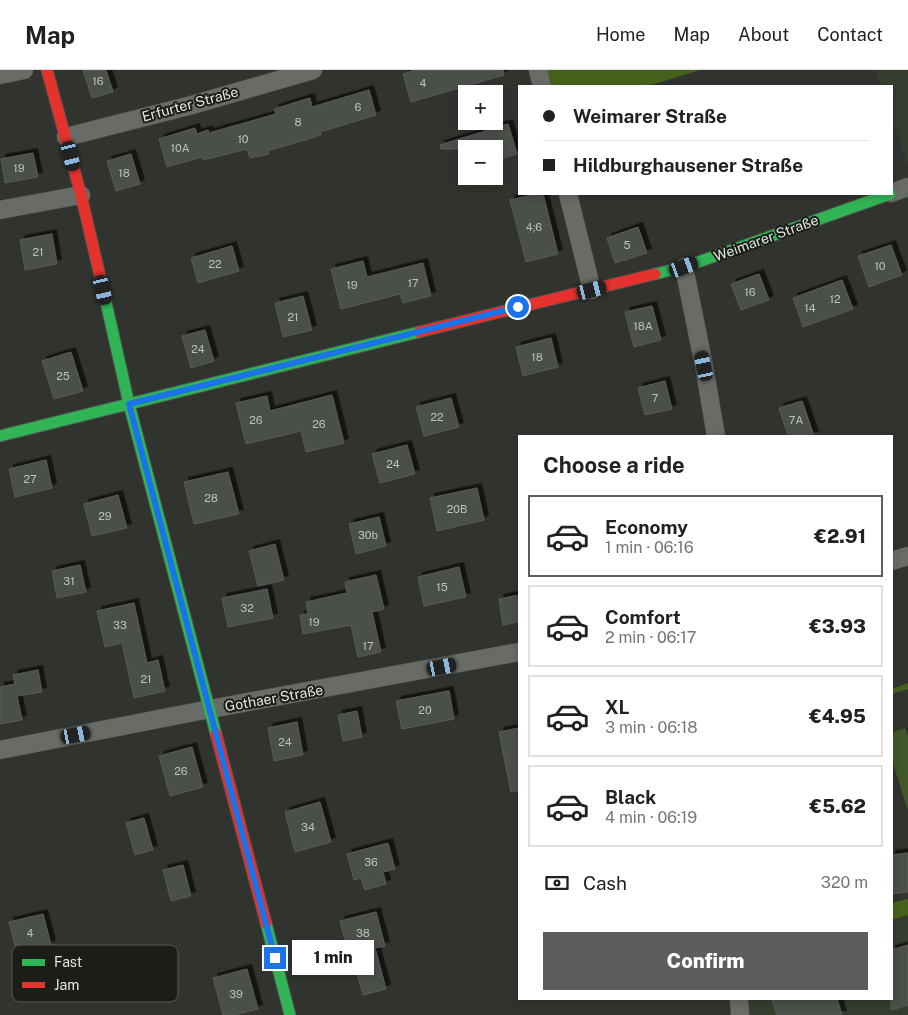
<!DOCTYPE html>
<meta charset="utf-8">
<style>
:root{--surface:#fff;--page:#f6f6f6;--text:#202124;--muted:#757577;--line:#e0e0e0;--accent:#5c5e5d}
body{margin:0;font-family:"Public Sans",sans-serif;background:var(--page);color:var(--text);height:100vh;display:flex;flex-direction:column;font-size:19px;white-space:nowrap}
*{box-sizing:border-box;margin:0}
p{font-size:16px;color:var(--muted)}
.icon{flex:none;width:28px;height:28px;fill:none;stroke:currentColor;stroke-width:2;stroke-linecap:round;stroke-linejoin:round}
.map{position:relative;flex:1;overflow:hidden}
.side{position:absolute;left:518px;top:365px;width:375px;height:565px;display:flex;flex-direction:column;background:var(--surface);border-radius:0px;box-shadow:0 2px 8px #0003}
.side>*{flex:none}
.top-card{position:absolute;left:518px;top:15px;width:375px;height:110px;border-radius:0px;box-shadow:0 2px 8px #0003;display:grid;align-content:center;height:110px;padding:0 25px;background:var(--surface)}
.fabs{position:absolute;left:458px;top:15px;display:grid;gap:10px}
.fabs a{display:grid;place-items:center;width:45px;height:45px;border-radius:0px;background:var(--surface);box-shadow:0 2px 8px #0003;font-size:25px}
.end{position:absolute;width:22px;height:22px;margin:-11px;border:6px solid #1a73e8;background:#fff;box-shadow:0 0 0 2px #fff}
.from{border-radius:50%}
.bubble{position:absolute;height:35px;border-radius:0px;background:var(--surface);box-shadow:0 2px 8px #0003;font-size:16px;font-weight:800;line-height:35px;text-align:center}
.car{position:absolute;width:15px;height:30px;margin:-15px -8px;border-radius:6px;box-shadow:0 0 4px 1px #0007;background:linear-gradient(#222 24%,#8ab4d8 0 40%,#222 0 76%,#8ab4d8 0 86%,#222 0)}
.top-card b{display:flex;align-items:center;gap:18px;height:48px;font-size:19px}
.top-card b+b{border-top:1px solid var(--line)}
.top-card i{width:12px;height:12px;background:var(--text)}
ul{padding:0;list-style:none}
li{display:flex;align-items:center;gap:15px;height:82px;margin:0 10px 8px;padding:0 15px;border:2px solid var(--line);border-radius:0px}
li div{flex:1}
li b{display:block;font-size:19px}
li em{font-style:normal;font-weight:800}
li.active{border-color:var(--accent)}
li>.icon{width:45px;height:45px;stroke-width:1.5}
h2{padding:0 25px;font-size:22px;line-height:60px}
.pay{display:flex;align-items:center;gap:12px;height:55px;padding:0 25px;font-size:19px}
.pay p{margin-inline-start:auto}
.button{display:flex;gap:10px;margin-top:auto;padding:10px 25px}
.button a{flex:1;height:58px;border-radius:0px;background:var(--accent);color:#fff;font-size:20px;font-weight:800;line-height:58px;text-align:center}
header{display:flex;align-items:center;gap:30px;box-sizing:border-box;height:70px;padding:0 25px;background:var(--surface);border-bottom:1px solid var(--line)}
header strong{font-size:24px}
nav{display:flex;gap:28px;margin-inline-start:auto;font-size:18px}
.map>svg:first-child{display:block}
</style>
<header>
<strong>Map</strong>
<nav><a>Home</a><a>Map</a><a>About</a><a>Contact</a></nav>
</header>
<div class="map">
<svg width="908" height="945" viewBox="0 0 908 945">
<defs>
<filter id="shadow"><feDropShadow dx="4.5" dy="-4.5" stdDeviation="0" flood-color="#0009"/></filter>
</defs>
<rect width="100%" height="100%" fill="#31342e"/>
<path fill="#353d2e" d="M 875,0 L 908,0 L 908,94 L 891,47 L 891,16 L 881,16 Z
M 908,845 L 908,945 L 749,945 L 748,929 L 891,929 L 891,850 Z"/>
<path fill="#415729" d="M 905,658 L 908,667 L 908,741 L 891,687 L 891,663 Z"/>
<path fill="#45621b" d="M 547,0 L 700,0 L 648,16 L 551,16 Z
M 908,613 L 908,619 L 891,624 L 891,619 Z
M 908,829 L 908,845 L 891,850 L 891,833 Z"/>
<path fill="#4c4f4a" stroke="#585a55" filter="url(#shadow)" d="M 83,0 L 106,0 L 113,22 L 92,28 Z
M 415,0 L 503,0 L 504,5 L 411,32 L 403,4 Z
M 369,20 L 376,45 L 320,62 L 321,65 L 268,81 L 269,84 L 250,88 L 247,79 L 203,90 L 202,87 L 167,97 L 159,69 L 195,58 L 197,64 L 208,60 L 209,63 L 276,44 L 274,39 L 310,28 L 312,37 Z
M 508,54 L 517,84 L 494,91 L 494,79 L 441,79 L 440,75 Z
M 33,83 L 38,107 L 5,113 L 1,89 Z
M 131,84 L 140,114 L 116,121 L 107,91 Z
M 537,124 L 543,124 L 558,184 L 526,192 L 510,130 Z
M 638,157 L 647,183 L 615,193 L 607,168 Z
M 52,164 L 57,194 L 25,200 L 20,170 Z
M 891,175 L 902,205 L 869,217 L 858,186 Z
M 232,176 L 239,201 L 198,213 L 191,188 Z
M 363,191 L 367,207 L 423,193 L 431,226 L 403,233 L 400,224 L 341,239 L 331,199 Z
M 759,204 L 769,230 L 741,240 L 731,214 Z
M 842,210 L 853,239 L 803,257 L 793,228 Z
M 303,226 L 312,260 L 283,267 L 275,233 Z
M 652,236 L 661,270 L 634,277 L 625,242 Z
M 205,260 L 214,291 L 191,298 L 182,266 Z
M 551,268 L 558,297 L 523,306 L 516,277 Z
M 71,282 L 83,321 L 54,329 L 42,291 Z
M 665,311 L 672,339 L 645,345 L 638,318 Z
M 332,325 L 344,373 L 306,382 L 301,361 L 246,374 L 236,333 L 267,326 L 270,341 Z
M 451,328 L 459,357 L 424,366 L 416,337 Z
M 802,331 L 814,366 L 788,366 L 779,338 Z
M 407,375 L 415,404 L 380,413 L 372,384 Z
M 46,390 L 52,418 L 15,427 L 9,399 Z
M 228,402 L 239,444 L 194,454 L 184,412 Z
M 477,418 L 484,450 L 437,461 L 430,428 Z
M 118,425 L 127,458 L 92,466 L 84,434 Z
M 379,447 L 386,476 L 356,484 L 349,454 Z
M 275,474 L 284,510 L 258,516 L 249,481 Z
M 80,495 L 86,522 L 57,528 L 52,501 Z
M 459,497 L 466,527 L 424,536 L 418,507 Z
M 376,505 L 384,539 L 372,542 L 381,582 L 358,587 L 351,555 L 303,564 L 300,545 L 308,544 L 306,532 L 347,523 L 345,512 Z
M 267,519 L 273,548 L 228,557 L 222,528 Z
M 519,525 L 519,552 L 503,555 L 499,529 Z
M 134,533 L 147,593 L 158,590 L 165,621 L 134,628 L 122,573 L 105,577 L 97,541 Z
M 38,600 L 42,622 L 17,626 L 22,650 L 0,654 L 0,617 L 15,614 L 13,605 Z
M 449,621 L 454,649 L 402,659 L 396,631 Z
M 357,641 L 362,667 L 343,671 L 338,645 Z
M 297,652 L 303,685 L 274,691 L 268,658 Z
M 519,658 L 519,721 L 511,722 L 499,662 Z
M 192,677 L 203,717 L 170,726 L 159,686 Z
M 320,732 L 331,772 L 295,782 L 285,742 Z
M 144,748 L 153,780 L 135,785 L 126,753 Z
M 388,773 L 395,799 L 383,802 L 386,814 L 365,820 L 361,808 L 354,810 L 347,784 Z
M 908,783 L 908,822 L 891,824 L 891,785 Z
M 183,795 L 191,826 L 171,831 L 163,800 Z
M 376,842 L 385,876 L 375,878 L 386,919 L 363,925 L 352,885 L 349,885 L 340,851 Z
M 43,844 L 51,875 L 17,883 L 9,852 Z
M 908,875 L 908,935 L 891,940 L 891,880 Z
M 247,899 L 258,939 L 235,945 L 223,945 L 213,908 Z
M 772,929 L 837,929 L 842,945 L 777,945 Z"/>
<g fill="none" stroke-linecap="round" stroke-linejoin="round">
<g stroke="#4e504b" stroke-width="19">
<path id="street" d="M 538,0 L 542,16
M 0,5 L 24,0
M 66,67 L 192,35 L 313,0
M 891,123 L 908,117
M 568,124 L 592,220
M 0,140 L 81,125
M 684,197 L 704,296 L 716,366
M 891,491 L 908,486
M 0,680 L 210,639 L 519,582
M 739,929 L 740,945"/>
</g>
<g stroke="#4e504b" stroke-width="13">
<path id="fast" d="M 655,204 L 684,197 L 890,124
M 103,219 L 129,334 L 216,664
M 0,366 L 419,262
M 266,853 L 290,945"/>
</g>
<g stroke="#4e504b" stroke-width="13">
<path id="jam" d="M 47,0 L 81,125 L 103,219
M 419,262 L 655,204
M 216,664 L 266,853"/>
</g>
<use href="#street" stroke="#686b66" stroke-width="18"/>
<use href="#fast" stroke="#30b455" stroke-width="11"/>
<use href="#jam" stroke="#e5322d" stroke-width="11"/>
</g>
<g fill="none" stroke-linecap="round" stroke-linejoin="round">
<path stroke="#1a73e8" stroke-width="6" d="M 275,888 L 129,334 L 518,237"/>
</g>
<g text-anchor="middle" stroke-width="4" stroke-linejoin="round" paint-order="stroke">
<g font-size="11" fill="#bec1bb">
<text x="98" y="15">16</text>
<text x="423" y="17">4</text>
<text x="358" y="41">6</text>
<text x="298" y="56">8</text>
<text x="243" y="73">10</text>
<text x="180" y="82">10A</text>
<text x="19" y="102">19</text>
<text x="124" y="107">18</text>
<text x="534" y="161">4;6</text>
<text x="627" y="179">5</text>
<text x="38" y="186">21</text>
<text x="215" y="198">22</text>
<text x="880" y="200">10</text>
<text x="413" y="217">17</text>
<text x="352" y="219">19</text>
<text x="750" y="226">16</text>
<text x="835" y="233">12</text>
<text x="810" y="242">14</text>
<text x="293" y="251">21</text>
<text x="643" y="260">18A</text>
<text x="198" y="283">24</text>
<text x="537" y="291">18</text>
<text x="63" y="310">25</text>
<text x="655" y="332">7</text>
<text x="437" y="351">22</text>
<text x="256" y="354">26</text>
<text x="796" y="354">7A</text>
<text x="319" y="358">26</text>
<text x="393" y="398">24</text>
<text x="30" y="413">27</text>
<text x="211" y="432">28</text>
<text x="457" y="443">20B</text>
<text x="105" y="450">29</text>
<text x="368" y="469">30b</text>
<text x="69" y="515">31</text>
<text x="442" y="521">15</text>
<text x="247" y="542">32</text>
<text x="314" y="556">19</text>
<text x="120" y="559">33</text>
<text x="368" y="580">17</text>
<text x="146" y="613">21</text>
<text x="425" y="644">20</text>
<text x="285" y="676">24</text>
<text x="181" y="705">26</text>
<text x="308" y="761">34</text>
<text x="371" y="796">36</text>
<text x="30" y="867">4</text>
<text x="363" y="867">38</text>
<text x="236" y="928">39</text>
</g>
<g font-size="14" fill="#e4e7e1" stroke="#1a1d18">
<text transform="translate(190 34) rotate(-15)" y="5">Erfurter Straße</text>
<text transform="translate(766 168) rotate(-20)" y="5">Weimarer Straße</text>
<text transform="translate(274 628) rotate(-10)" y="5">Gothaer Straße</text>
</g>
</g>
<rect x="12" y="875" width="166" height="57" rx="8" fill="#1a1d18" stroke="#575a54" stroke-width="1"/>
<rect x="22" y="889" width="23" height="7" fill="#30b455"/>
<rect x="22" y="912" width="23" height="6" fill="#e5322d"/>
<g font-size="14" fill="#e4e7e1">
<text x="54" y="897">Fast</text>
<text x="54" y="920">Jam</text>
</g>
</svg>
<div class="fabs">
<a>+</a>
<a>−</a>
</div>
<i class="end from" style="left:518px;top:237px"></i>
<i class="end" style="left:275px;top:888px"></i>
<div class="bubble" style="left:292px;top:870px;width:82px">1 min</div>
<i class="car" style="left:71px;top:86px;rotate:166deg"></i>
<i class="car" style="left:684px;top:197px;rotate:70deg"></i>
<i class="car" style="left:103px;top:220px;rotate:167deg"></i>
<i class="car" style="left:592px;top:220px;rotate:76deg"></i>
<i class="car" style="left:704px;top:296px;rotate:348deg"></i>
<i class="car" style="left:442px;top:597px;rotate:79deg"></i>
<i class="car" style="left:76px;top:665px;rotate:79deg"></i>
<div class="top-card">
<b><i class="from"></i>Weimarer Straße</b>
<b><i></i>Hildburghausener Straße</b>
</div>
<section class="side">
<h2>Choose a ride</h2>
<ul>
<li class="active"><svg class="icon" aria-label="car" viewBox="0 0 24 24"><path d="M5 17H2v-5l4-1 3-4h7l3 4 3 1v5h-3M9 17h6M6 11h13"/><circle cx="7" cy="17" r="2"/><circle cx="17" cy="17" r="2"/></svg><div><b>Economy</b><p>1 min · 06:16</p></div><em>€2.91</em></li>
<li><svg class="icon" aria-label="car" viewBox="0 0 24 24"><path d="M5 17H2v-5l4-1 3-4h7l3 4 3 1v5h-3M9 17h6M6 11h13"/><circle cx="7" cy="17" r="2"/><circle cx="17" cy="17" r="2"/></svg><div><b>Comfort</b><p>2 min · 06:17</p></div><em>€3.93</em></li>
<li><svg class="icon" aria-label="car" viewBox="0 0 24 24"><path d="M5 17H2v-5l4-1 3-4h7l3 4 3 1v5h-3M9 17h6M6 11h13"/><circle cx="7" cy="17" r="2"/><circle cx="17" cy="17" r="2"/></svg><div><b>XL</b><p>3 min · 06:18</p></div><em>€4.95</em></li>
<li><svg class="icon" aria-label="car" viewBox="0 0 24 24"><path d="M5 17H2v-5l4-1 3-4h7l3 4 3 1v5h-3M9 17h6M6 11h13"/><circle cx="7" cy="17" r="2"/><circle cx="17" cy="17" r="2"/></svg><div><b>Black</b><p>4 min · 06:19</p></div><em>€5.62</em></li>
</ul>
<div class="pay"><svg class="icon" aria-label="cash" viewBox="0 0 24 24"><path d="M3 7h18v10H3z"/><circle cx="12" cy="12" r="2"/></svg>Cash<p>320 m</p></div>
<div class="button"><a>Confirm</a></div>
</section>
</div>
